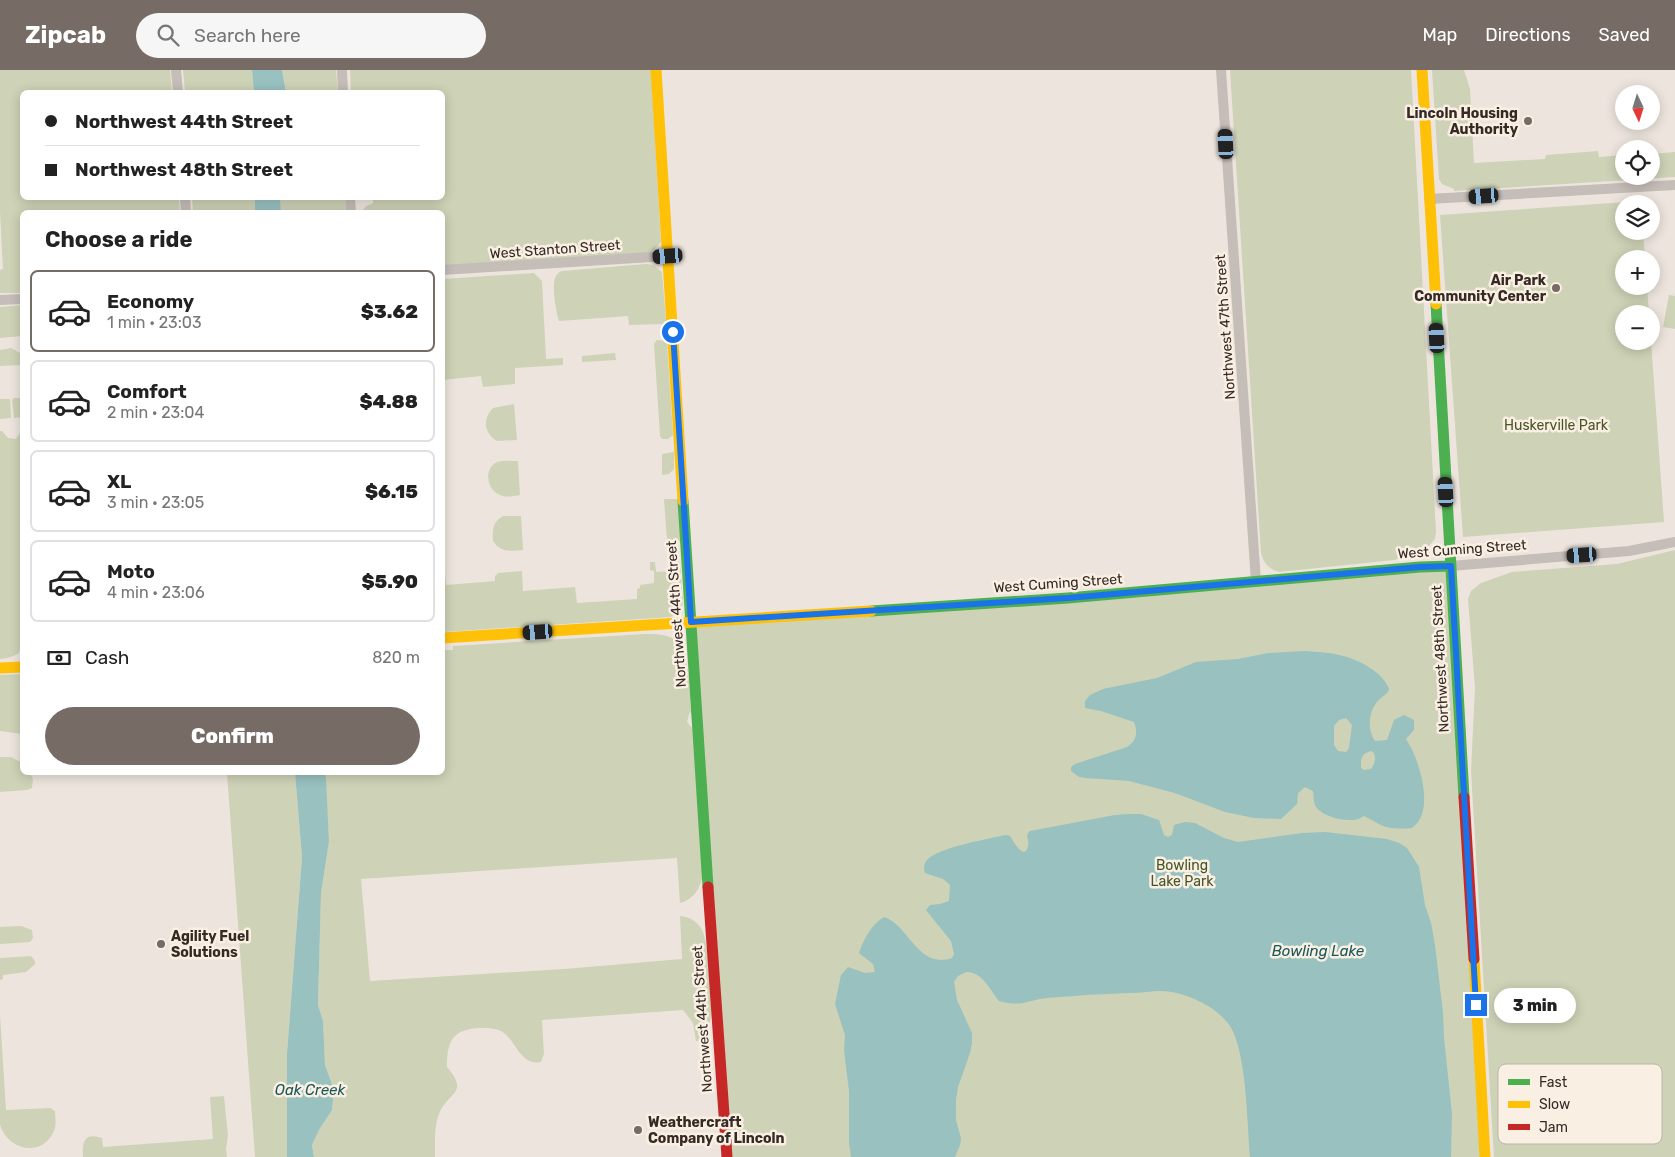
<!DOCTYPE html>
<meta charset="utf-8">
<style>
:root{--surface:#fff;--page:#f6f6f6;--text:#222;--muted:#767676;--line:#e0e0e0;--accent:#766b65}
body{margin:0;font-family:Rubik,sans-serif;background:var(--page);color:var(--text);height:100vh;display:flex;flex-direction:column;font-size:19px;white-space:nowrap}
*{box-sizing:border-box;margin:0}
p{font-size:16px;color:var(--muted)}
.icon{flex:none;width:28px;height:28px;fill:none;stroke:currentColor;stroke-width:2;stroke-linecap:round;stroke-linejoin:round}
.map{position:relative;flex:1;overflow:hidden}
.panel{position:absolute;left:20px;top:140px;width:425px;height:565px;display:flex;flex-direction:column;background:var(--surface);border-radius:8px;box-shadow:0 2px 12px #0003}
.panel>*{flex:none}
.top-card{position:absolute;left:20px;top:20px;width:425px;height:110px;border-radius:8px;box-shadow:0 2px 12px #0003;display:grid;align-content:center;height:110px;padding:0 25px;background:var(--surface)}
.needle{width:32px;rotate:176deg}
.fabs{position:absolute;left:1615px;top:15px;display:grid;gap:10px}
.fabs a{display:grid;place-items:center;width:45px;height:45px;border-radius:50%;background:var(--surface);box-shadow:0 2px 12px #0003;font-size:25px}
.end{position:absolute;width:22px;height:22px;margin:-11px;border:6px solid #1a73e8;background:#fff;box-shadow:0 0 0 2px #fff}
.from{border-radius:50%}
.bubble{position:absolute;height:35px;border-radius:18px;background:var(--surface);box-shadow:0 2px 12px #0003;font-size:16px;font-weight:800;line-height:35px;text-align:center}
.car{position:absolute;width:15px;height:30px;margin:-15px -8px;border-radius:6px;box-shadow:0 0 4px 1px #0007;background:linear-gradient(#222 24%,#8ab4d8 0 40%,#222 0 76%,#8ab4d8 0 86%,#222 0)}
.top-card b{display:flex;align-items:center;gap:18px;height:48px;font-size:19px}
.top-card b+b{border-top:1px solid var(--line)}
.top-card i{width:12px;height:12px;background:var(--text)}
ul{padding:0;list-style:none}
li{display:flex;align-items:center;gap:15px;height:82px;margin:0 10px 8px;padding:0 15px;border:2px solid var(--line);border-radius:8px}
li div{flex:1}
li b{display:block;font-size:19px}
li em{font-style:normal;font-weight:800}
li.active{border-color:var(--accent)}
li>.icon{width:45px;height:45px;stroke-width:1.5}
h2{padding:0 25px;font-size:22px;line-height:60px}
.pay{display:flex;align-items:center;gap:12px;height:55px;padding:0 25px;font-size:19px}
.pay p{margin-inline-start:auto}
.cta{display:flex;gap:10px;margin-top:auto;padding:10px 25px}
.cta a{flex:1;height:58px;border-radius:30px;background:var(--accent);color:#fff;font-size:20px;font-weight:800;line-height:58px;text-align:center}
header{display:flex;align-items:center;gap:30px;box-sizing:border-box;height:70px;padding:0 25px;background:var(--accent);color:#fff}
header strong{font-size:24px}
nav{display:flex;gap:28px;margin-inline-start:auto;font-size:18px}
.search{width:350px;height:45px;background:var(--page);display:flex;align-items:center;gap:12px;box-sizing:border-box;padding:0 18px;border-radius:28px;color:var(--muted);font-size:19px}
.map>svg:first-child{display:block}
</style>
<header>
<strong>Zipcab</strong>
<div class="search"><svg class="icon" aria-label="search" viewBox="0 0 24 24"><circle cx="10" cy="10" r="6"/><path d="M15 15l6 6"/></svg>Search here</div>
<nav><a>Map</a><a>Directions</a><a>Saved</a></nav>
</header>
<div class="map">
<svg width="1675" height="1087" viewBox="0 0 1675 1087">
<rect width="100%" height="100%" fill="#ede5dd"/>
<path fill="#ced2b6" d="M 0,0 L 170,0 L 172,22 L 22,22 L 22,128 L 179,128 L 180,142 L 22,142 L 22,223 L 0,223 L 0,200 L 3,199 L 0,141 Z
M 183,0 L 252,0 L 254,22 L 185,22 Z
M 282,0 L 336,0 L 338,22 L 286,22 Z
M 350,0 L 651,0 L 661,172 L 653,181 L 648,183 L 443,196 L 442,142 L 361,142 L 366,136 L 373,133 L 373,128 L 442,128 L 442,22 L 351,22 Z
M 1230,0 L 1411,0 L 1436,462 L 1435,469 L 1427,478 L 1414,484 L 1394,490 L 1279,502 C 1268,498 1264,494 1261,483 Z
M 1432,0 L 1464,0 L 1470,19 L 1474,93 L 1545,89 L 1546,85 L 1598,81 L 1599,87 L 1624,85 L 1624,106 L 1651,106 L 1651,84 L 1675,82 L 1675,107 L 1454,121 L 1454,119 L 1442,114 L 1439,109 Z
M 192,128 L 255,128 L 255,142 L 193,142 Z
M 280,128 L 345,128 L 346,142 L 281,142 Z
M 1640,131 L 1641,134 L 1624,134 L 1624,161 L 1643,161 L 1645,189 L 1624,189 L 1624,216 L 1647,216 L 1649,244 L 1624,244 L 1624,271 L 1651,271 L 1664,452 L 1463,467 L 1440,145 Z
M 646,194 L 653,195 L 662,202 L 666,251 L 663,254 L 629,255 L 628,246 L 559,251 C 556,242 551,214 556,206 C 558,203 559,202 562,201 Z
M 534,203 L 542,211 L 546,289 L 563,288 L 563,295 L 515,298 L 515,314 L 483,317 L 481,306 L 443,310 L 443,209 Z
M 1669,225 L 1675,226 L 1675,259 L 1663,257 Z
M 22,235 L 22,266 L 0,268 L 0,237 Z
M 657,270 L 665,271 L 667,273 L 673,365 L 668,369 L 662,369 L 660,366 L 654,274 Z
M 11,278 L 20,283 L 22,295 L 0,296 L 0,280 Z
M 615,283 L 616,290 L 582,292 L 582,286 Z
M 14,328 L 22,328 L 22,347 L 14,348 L 12,330 Z
M 0,329 L 9,329 L 10,330 L 11,348 L 0,349 Z
M 514,334 L 517,370 L 497,371 C 484,363 482,349 493,338 Z
M 22,360 L 22,575 L 18,584 L 8,588 L 0,589 L 0,361 L 2,361 L 8,368 L 16,369 Z
M 674,382 L 674,399 L 669,404 L 662,405 L 662,384 Z
M 518,391 L 520,425 C 514,426 506,428 500,425 C 487,420 483,399 497,392 C 503,390 511,391 518,391 Z
M 664,429 L 679,429 L 680,471 L 673,476 L 668,474 L 667,471 Z
M 503,446 L 521,446 L 523,480 C 510,481 501,483 493,471 C 492,459 493,452 503,446 Z
M 1675,480 L 1675,1087 L 1494,1087 L 1471,701 L 1475,618 L 1468,529 L 1471,521 L 1481,513 L 1512,502 L 1617,494 Z
M 670,490 L 680,492 L 683,533 L 679,541 L 671,547 L 443,562 L 442,500 L 445,503 L 446,515 L 495,511 L 495,506 L 498,503 L 522,501 L 523,521 L 575,517 L 577,533 L 637,529 L 637,519 L 640,518 L 640,515 L 654,513 L 654,501 L 650,500 L 650,492 L 655,492 L 656,502 L 670,501 Z
M 1451,496 L 1485,1087 L 727,1087 L 691,552 Z
M 645,564 C 654,564 664,564 672,568 C 691,579 689,622 691,642 L 689,644 L 687,652 L 692,658 L 703,804 C 700,818 695,829 680,833 L 677,788 L 361,809 L 370,911 L 564,899 L 682,889 L 680,846 C 690,847 697,851 702,860 C 710,876 717,959 704,971 L 696,971 L 693,953 L 683,940 L 542,950 L 544,984 L 541,992 C 521,996 516,972 504,963 C 497,958 489,958 481,958 C 453,959 447,970 447,997 C 470,1024 448,1021 439,1044 C 434,1057 435,1073 435,1087 L 314,1087 L 312,1075 L 319,1060 L 332,1040 L 334,1020 L 325,995 L 323,951 L 318,935 L 321,823 L 329,772 L 325,703 L 442,702 L 443,580 L 453,580 L 453,576 L 470,575 Z
M 22,604 L 22,664 L 0,661 L 0,605 Z
M 0,687 L 11,687 L 22,693 L 22,702 L 30,703 L 33,709 L 32,718 L 27,720 L 0,722 Z
M 227,703 L 295,703 L 302,787 L 287,983 L 287,1087 L 255,1087 Z
M 21,856 L 32,860 L 33,868 L 30,872 L 0,874 L 0,857 Z
M 31,886 L 35,891 L 35,894 L 26,902 L 3,905 L 3,909 L 0,910 L 0,888 Z
M 0,945 L 6,1040 L 50,1038 L 55,1041 C 55,1047 57,1054 54,1061 C 43,1087 9,1082 0,1055 Z
M 224,1026 L 228,1066 L 226,1079 L 227,1087 L 83,1087 C 82,1072 84,1062 102,1068 L 103,1077 L 213,1069 L 210,1027 Z"/>
<path fill="#98c1bf" fill-rule="evenodd" d="M 252,0 L 282,0 L 286,22 L 254,22 Z
M 255,128 L 280,128 L 281,142 L 255,142 Z
M 1304,581 C 1317,582 1330,582 1343,586 C 1359,590 1383,602 1389,619 C 1387,625 1385,624 1381,628 C 1369,637 1366,659 1375,671 L 1387,670 L 1394,650 L 1404,645 L 1414,650 L 1414,660 L 1406,669 C 1418,687 1431,728 1420,749 C 1418,753 1414,756 1412,758 C 1403,759 1392,759 1383,756 C 1376,753 1371,749 1364,746 C 1353,755 1324,748 1316,737 C 1313,732 1314,726 1313,721 L 1305,717 L 1298,723 L 1297,734 L 1281,749 L 1254,748 L 1225,742 L 1175,723 L 1129,711 L 1086,708 L 1079,707 L 1071,701 L 1071,697 L 1075,694 L 1127,677 C 1137,671 1138,662 1134,652 L 1101,641 L 1085,638 L 1085,631 L 1090,625 L 1103,619 L 1157,608 L 1196,592 L 1238,589 L 1268,583 ZM 1346,648 L 1352,655 L 1349,678 L 1346,682 L 1338,681 L 1334,675 L 1334,656 L 1339,650 ZM 1371,681 L 1374,683 C 1376,689 1375,693 1371,699 L 1364,700 L 1361,698 C 1361,688 1361,684 1371,681 Z
M 295,703 L 325,703 L 326,709 L 329,772 L 321,823 L 318,935 L 323,951 L 325,995 L 334,1020 L 332,1040 L 319,1060 L 312,1075 L 314,1087 L 287,1087 L 287,983 L 302,787 Z
M 1130,744 L 1141,744 L 1159,750 L 1164,765 L 1168,767 L 1172,765 L 1174,755 L 1185,752 L 1195,753 L 1224,768 L 1238,772 L 1302,763 L 1325,762 L 1387,769 L 1399,773 L 1407,778 L 1419,797 L 1425,835 L 1431,853 L 1435,875 L 1443,943 L 1444,968 L 1452,1044 L 1451,1087 L 1250,1087 C 1247,1054 1247,983 1230,956 C 1218,937 1184,921 1161,921 C 1151,921 1141,923 1131,923 C 1112,924 1093,924 1074,926 C 1063,927 1051,927 1040,929 C 1021,933 1020,936 999,931 C 990,920 983,902 966,902 L 958,906 L 954,912 L 957,930 L 972,963 L 972,973 L 970,983 L 958,1017 L 956,1030 L 956,1050 L 961,1068 L 960,1075 L 955,1087 L 851,1087 L 849,1072 L 849,1021 L 844,980 L 845,965 L 835,934 L 841,905 L 848,897 L 865,903 L 875,902 L 873,894 L 859,883 C 863,870 872,854 884,847 C 908,854 918,900 952,888 L 954,884 L 951,871 L 926,840 L 930,835 L 940,834 L 949,831 L 950,815 L 943,809 L 925,803 C 923,797 924,792 929,788 C 946,776 984,770 1005,765 L 1010,766 C 1012,770 1025,792 1028,776 C 1030,769 1024,767 1030,761 L 1115,745 Z"/>
<g fill="none" stroke-linecap="round" stroke-linejoin="round">
<path stroke="#c5bdb7" stroke-width="10" d="M 176,0 L 178,22
M 342,0 L 343,22
M 1221,0 L 1256,512
M 185,128 L 186,142
M 350,128 L 351,142
M 1429,129 L 1675,115
M 442,200 L 668,186
M 0,230 L 22,229
M 1451,496 L 1629,481 L 1675,472"/>
<path stroke="#4caf50" stroke-width="11" d="M 1436,234 L 1464,727
M 683,431 L 708,817
M 871,541 L 1068,528 L 1420,497 L 1451,496"/>
<path stroke="#ffc107" stroke-width="11" d="M 656,0 L 683,431
M 1422,0 L 1436,234
M 442,568 L 871,541
M 0,598 L 22,597
M 1474,889 L 1485,1087"/>
<path stroke="#c62828" stroke-width="11" d="M 1464,727 L 1474,889
M 708,817 L 727,1087"/>
</g>
<g fill="none" stroke-linecap="round" stroke-linejoin="round">
<path stroke="#1a73e8" stroke-width="6" d="M 673,262 L 691,552 L 1068,528 L 1420,497 L 1451,496 L 1476,935"/>
</g>
<g fill="#766b65" stroke="#faefe3" stroke-width="2">
<circle cx="1528" cy="51" r="5"/>
<circle cx="1556" cy="218" r="5"/>
<circle cx="161" cy="874" r="5"/>
<circle cx="638" cy="1060" r="5"/>
</g>
<g text-anchor="middle" stroke-width="5" stroke-linejoin="round" paint-order="stroke">
<g font-size="14" font-weight="bold" fill="#362a25" stroke="#faefe3" text-anchor="end">
<text x="1518" y="48">Lincoln Housing<tspan x="1518" dy="16">Authority</tspan></text>
<text x="1546" y="215">Air Park<tspan x="1546" dy="16">Community Center</tspan></text>
<text x="171" y="871" text-anchor="start">Agility Fuel<tspan x="171" dy="16">Solutions</tspan></text>
<text x="648" y="1057" text-anchor="start">Weathercraft<tspan x="648" dy="16">Company of Lincoln</tspan></text>
</g>
<g font-size="14" fill="#362a25" stroke="#faefe3">
<text transform="translate(555 179) rotate(-4)" y="5">West Stanton Street</text>
<text transform="translate(1225 257) rotate(-94)" y="5">Northwest 47th Street</text>
<text transform="translate(1462 479) rotate(-4)" y="5">West Cuming Street</text>
<text transform="translate(1058 513) rotate(-4)" y="5">West Cuming Street</text>
<text transform="translate(676 544) rotate(-94)" y="5">Northwest 44th Street</text>
<text transform="translate(1440 589) rotate(-93)" y="5">Northwest 48th Street</text>
<text transform="translate(702 949) rotate(-94)" y="5">Northwest 44th Street</text>
</g>
<g font-size="14" fill="#465627" stroke="#faefe3">
<text x="1556" y="360">Huskerville Park</text>
<text x="1182" y="800">Bowling<tspan x="1182" dy="16">Lake Park</tspan></text>
</g>
<g font-size="15" font-style="italic" fill="#18585a" stroke="#faefe3">
<text x="1318" y="886">Bowling Lake</text>
<text x="310" y="1025">Oak Creek</text>
</g>
</g>
<rect x="1498" y="994" width="164" height="80" rx="8" fill="#faefe3" stroke="#bfb4aa" stroke-width="1"/>
<rect x="1508" y="1009" width="22" height="6" fill="#4caf50"/>
<rect x="1508" y="1031" width="22" height="7" fill="#ffc107"/>
<rect x="1508" y="1054" width="22" height="6" fill="#c62828"/>
<g font-size="14" fill="#362a25">
<text x="1539" y="1017">Fast</text>
<text x="1539" y="1039">Slow</text>
<text x="1539" y="1062">Jam</text>
</g>
</svg>
<div class="fabs">
<a><svg class="needle" viewBox="-14 -14 28 28"><path d="M0-13l5 13h-10z" fill="#e53935"/><path d="M0 13l5-13h-10z" fill="#767676"/></svg></a>
<a><svg class="icon" aria-label="locate" viewBox="0 0 24 24"><circle cx="12" cy="12" r="6"/><path d="M12 2v4M12 18v4M2 12h4M18 12h4"/></svg></a>
<a><svg class="icon" aria-label="layers" viewBox="0 0 24 24"><path d="M12 4l9 5-9 5-9-5zM3 14l9 5 9-5"/></svg></a>
<a>+</a>
<a>−</a>
</div>
<i class="end from" style="left:673px;top:262px"></i>
<i class="end" style="left:1476px;top:935px"></i>
<div class="bubble" style="left:1494px;top:918px;width:82px">3 min</div>
<i class="car" style="left:1226px;top:74px;rotate:357deg"></i>
<i class="car" style="left:1484px;top:126px;rotate:266deg"></i>
<i class="car" style="left:668px;top:186px;rotate:266deg"></i>
<i class="car" style="left:1437px;top:268px;rotate:357deg"></i>
<i class="car" style="left:1446px;top:422px;rotate:357deg"></i>
<i class="car" style="left:1582px;top:485px;rotate:266deg"></i>
<i class="car" style="left:538px;top:562px;rotate:266deg"></i>
<div class="top-card">
<b><i class="from"></i>Northwest 44th Street</b>
<b><i></i>Northwest 48th Street</b>
</div>
<section class="panel">
<h2>Choose a ride</h2>
<ul>
<li class="active"><svg class="icon" aria-label="car" viewBox="0 0 24 24"><path d="M5 17H2v-5l4-1 3-4h7l3 4 3 1v5h-3M9 17h6M6 11h13"/><circle cx="7" cy="17" r="2"/><circle cx="17" cy="17" r="2"/></svg><div><b>Economy</b><p>1 min · 23:03</p></div><em>$3.62</em></li>
<li><svg class="icon" aria-label="car" viewBox="0 0 24 24"><path d="M5 17H2v-5l4-1 3-4h7l3 4 3 1v5h-3M9 17h6M6 11h13"/><circle cx="7" cy="17" r="2"/><circle cx="17" cy="17" r="2"/></svg><div><b>Comfort</b><p>2 min · 23:04</p></div><em>$4.88</em></li>
<li><svg class="icon" aria-label="car" viewBox="0 0 24 24"><path d="M5 17H2v-5l4-1 3-4h7l3 4 3 1v5h-3M9 17h6M6 11h13"/><circle cx="7" cy="17" r="2"/><circle cx="17" cy="17" r="2"/></svg><div><b>XL</b><p>3 min · 23:05</p></div><em>$6.15</em></li>
<li><svg class="icon" aria-label="car" viewBox="0 0 24 24"><path d="M5 17H2v-5l4-1 3-4h7l3 4 3 1v5h-3M9 17h6M6 11h13"/><circle cx="7" cy="17" r="2"/><circle cx="17" cy="17" r="2"/></svg><div><b>Moto</b><p>4 min · 23:06</p></div><em>$5.90</em></li>
</ul>
<div class="pay"><svg class="icon" aria-label="cash" viewBox="0 0 24 24"><path d="M3 7h18v10H3z"/><circle cx="12" cy="12" r="2"/></svg>Cash<p>820 m</p></div>
<div class="cta"><a>Confirm</a></div>
</section>
</div>
